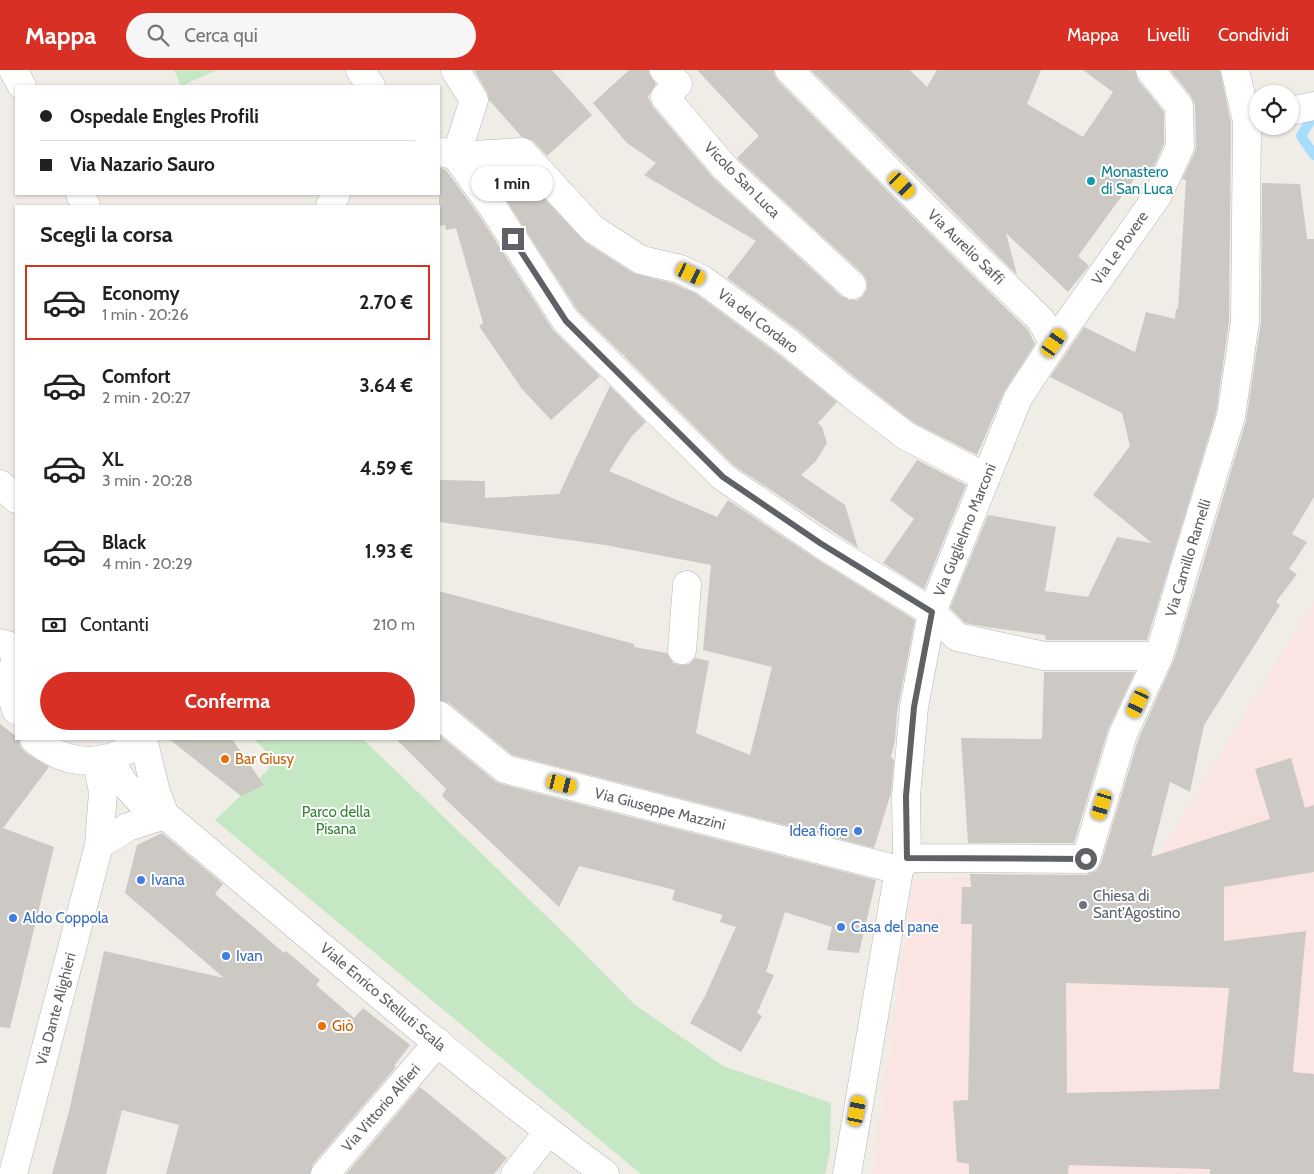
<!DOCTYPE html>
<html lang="it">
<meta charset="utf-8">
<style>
:root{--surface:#fff;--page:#f6f6f6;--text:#202124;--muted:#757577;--line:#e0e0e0;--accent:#d93025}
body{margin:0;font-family:Cabin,sans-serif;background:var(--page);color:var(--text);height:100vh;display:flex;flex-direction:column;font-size:19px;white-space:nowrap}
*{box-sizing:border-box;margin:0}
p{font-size:16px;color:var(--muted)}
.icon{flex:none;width:28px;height:28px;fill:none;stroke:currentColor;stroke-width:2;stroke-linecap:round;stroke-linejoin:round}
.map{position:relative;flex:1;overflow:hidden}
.drawer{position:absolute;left:15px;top:135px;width:425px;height:535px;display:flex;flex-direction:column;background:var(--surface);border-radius:0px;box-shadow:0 1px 4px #0004}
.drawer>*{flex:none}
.guide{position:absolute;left:15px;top:15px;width:425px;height:110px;border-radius:0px;box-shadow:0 1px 4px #0004;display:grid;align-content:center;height:110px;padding:0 25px;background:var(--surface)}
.buttons{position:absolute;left:1249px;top:15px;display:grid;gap:10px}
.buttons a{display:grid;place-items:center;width:50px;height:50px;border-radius:50%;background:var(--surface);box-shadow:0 1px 4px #0004;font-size:25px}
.end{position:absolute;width:22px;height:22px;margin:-11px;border:6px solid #5e6266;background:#fff;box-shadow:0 0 0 2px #fff}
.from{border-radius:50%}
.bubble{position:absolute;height:35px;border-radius:18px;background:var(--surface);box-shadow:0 1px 4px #0004;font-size:16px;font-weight:700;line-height:35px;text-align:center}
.car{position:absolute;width:15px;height:30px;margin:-15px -8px;border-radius:6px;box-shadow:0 0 4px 1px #0007;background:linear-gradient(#f5c518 24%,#345 0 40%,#f5c518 0 76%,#345 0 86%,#f5c518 0)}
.guide b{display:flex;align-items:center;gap:18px;height:48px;font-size:19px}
.guide b+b{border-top:1px solid var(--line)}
.guide i{width:12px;height:12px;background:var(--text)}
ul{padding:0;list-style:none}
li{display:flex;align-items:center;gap:15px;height:75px;margin:0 10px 8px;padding:0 15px;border:2px solid transparent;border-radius:0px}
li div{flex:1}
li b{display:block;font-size:19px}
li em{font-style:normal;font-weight:700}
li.current{border-color:var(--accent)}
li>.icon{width:45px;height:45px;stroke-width:1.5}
h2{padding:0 25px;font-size:22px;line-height:60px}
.pay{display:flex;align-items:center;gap:12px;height:55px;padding:0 25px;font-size:19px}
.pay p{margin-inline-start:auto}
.cta{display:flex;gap:10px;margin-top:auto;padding:10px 25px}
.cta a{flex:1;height:58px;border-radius:30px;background:var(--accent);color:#fff;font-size:20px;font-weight:700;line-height:58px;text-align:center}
header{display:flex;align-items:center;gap:30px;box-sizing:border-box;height:70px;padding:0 25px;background:var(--accent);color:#fff}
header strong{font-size:24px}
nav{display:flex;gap:28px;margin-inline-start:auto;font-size:18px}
.search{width:350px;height:45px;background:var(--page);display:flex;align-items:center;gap:12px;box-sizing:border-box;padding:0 18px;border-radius:28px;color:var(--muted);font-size:19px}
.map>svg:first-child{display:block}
</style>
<header>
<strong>Mappa</strong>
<div class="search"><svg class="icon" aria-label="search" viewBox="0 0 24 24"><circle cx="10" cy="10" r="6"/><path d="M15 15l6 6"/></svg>Cerca qui</div>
<nav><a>Mappa</a><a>Livelli</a><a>Condividi</a></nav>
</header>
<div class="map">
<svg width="1314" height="1104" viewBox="0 0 1314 1104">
<rect width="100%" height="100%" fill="#f0ede6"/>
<path fill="#fbe5e3" d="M 1314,531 L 1314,1104 L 872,1104 L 913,810 L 1151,798 Z"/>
<path fill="#c5e7c3" d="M 174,0 L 217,0 L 181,16 Z
M 254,669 L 363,669 L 569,868 L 634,934 L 723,996 L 831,1033 L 830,1081 L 825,1104 L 641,1104 L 215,750 L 269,699 L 265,680 Z"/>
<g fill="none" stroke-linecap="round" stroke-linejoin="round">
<path stroke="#a8dcfe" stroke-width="10" d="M 1314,45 L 1301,66 L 1314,85"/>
</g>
<path fill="#ccc8c3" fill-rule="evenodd" d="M 474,0 L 552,0 L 592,45 L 547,86 L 533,71 L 522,67 L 489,30 L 487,22 Z
M 629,0 L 649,0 L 649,4 L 656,14 L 648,27 L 653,37 L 715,110 L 841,226 L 849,230 L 857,230 L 863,226 L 867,219 L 867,211 L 863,204 L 737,88 L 759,66 L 697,0 L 774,0 L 774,4 L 778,11 L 917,151 L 1028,260 L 1035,274 L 1004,322 L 977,385 L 914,353 L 861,312 L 798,260 L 727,208 L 756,171 L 644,105 L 656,93 L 627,73 L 593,33 Z
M 811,0 L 910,0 L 927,17 L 937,0 L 1041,0 L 1027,34 L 1083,67 L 1113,22 L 1083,0 L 1135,0 L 1138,10 L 1164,42 L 1164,74 L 1150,105 L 1138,104 L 1078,186 L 1089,196 L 1068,222 L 1006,163 L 1017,205 Z
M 1170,0 L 1220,0 L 1231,53 L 1229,251 L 1216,343 L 1147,570 L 1046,570 L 1045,565 L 986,557 L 965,553 L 950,538 L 988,445 L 1056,457 L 1045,521 L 1088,527 L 1117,467 L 1152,473 L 1093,425 L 1130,376 L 1122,343 L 1050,307 L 1084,257 L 1135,282 L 1146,242 L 1175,249 L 1176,239 L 1178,239 L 1186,110 L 1182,109 L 1194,84 L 1196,77 L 1195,35 L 1191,26 Z
M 439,97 L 446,100 L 479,145 L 553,260 L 600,306 L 551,350 L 522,319 L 479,256 L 483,253 L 456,158 L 446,160 L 445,155 L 439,156 Z
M 511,98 L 516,98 L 585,172 L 633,203 L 675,214 L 695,223 L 779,285 L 837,332 L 818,353 L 822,357 L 827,373 L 816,391 L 801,405 L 845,435 L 858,478 L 733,395 L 624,286 L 626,283 L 623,285 L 578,241 L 495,113 Z
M 1262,113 L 1300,114 L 1307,169 L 1314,169 L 1314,427 L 1292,464 L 1307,472 L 1289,499 L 1297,504 L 1276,532 L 1280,535 L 1204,655 L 1190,722 L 1170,712 L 1151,787 L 1270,749 L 1255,699 L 1291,688 L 1305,738 L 1314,735 L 1314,802 L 1224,817 L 1224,871 L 1306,861 L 1293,1002 L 1314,1004 L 1314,1104 L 1210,1104 L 1210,1099 L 1069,1095 L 1068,1104 L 969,1104 L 969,1094 L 957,1092 L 953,1031 L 968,1030 L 972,854 L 961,854 L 962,817 L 971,817 L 970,804 L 1086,805 L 1096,801 L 1101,793 L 1138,670 L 1174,590 L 1246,351 L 1261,252 ZM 1066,913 L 1229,918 L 1219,1019 L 1067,1023 Z
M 610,316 L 646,352 L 631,367 L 609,401 L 717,447 L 728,430 L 812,486 L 915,550 L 897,642 L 895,670 L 891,687 L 894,690 L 891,723 L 874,778 L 512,685 L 449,633 L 439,630 L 439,521 L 634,574 L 634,577 L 667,583 L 673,593 L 680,595 L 689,594 L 695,588 L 709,591 L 696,663 L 750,685 L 772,597 L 703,580 L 711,495 L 605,475 L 439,452 L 439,410 L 485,411 L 485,428 L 559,424 Z
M 917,390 L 966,415 L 924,519 L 883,493 L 914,449 L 890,430 Z
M 1044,602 L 1135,602 L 1108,660 L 1074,773 L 968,773 L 961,668 L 1042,669 Z
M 0,654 L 16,666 L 16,669 L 19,669 L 20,676 L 25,682 L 49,697 L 3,758 L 54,777 L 10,958 L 0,957 Z
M 439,665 L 495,711 L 501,714 L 876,810 L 859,883 L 827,880 L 832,857 L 785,842 L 766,902 L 774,905 L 757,943 L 762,946 L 741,982 L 690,953 L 705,926 L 736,857 L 720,852 L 723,845 L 672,830 L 675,820 L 579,796 L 559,837 L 442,726 L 446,719 L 396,669 L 439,669 Z
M 169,669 L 232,669 L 264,715 L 241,726 Z
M 162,763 L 223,814 L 215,824 L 284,883 L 286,881 L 320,910 L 316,915 L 354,948 L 363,938 L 410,975 L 394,996 L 396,997 L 313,1094 L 310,1104 L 166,1104 L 179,1055 L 122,1040 L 106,1104 L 52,1104 L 70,1037 L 104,881 L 224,908 L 125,823 L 137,775 Z
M 420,1017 L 507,1088 L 494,1104 L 346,1104 Z"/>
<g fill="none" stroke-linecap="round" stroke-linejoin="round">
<g stroke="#b3b7ba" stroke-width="29">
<path id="pedestrian" d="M 664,0 L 678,14 L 665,27 L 726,99 L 852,215
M 682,580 L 687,515"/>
</g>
<g stroke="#b3b7ba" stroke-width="29">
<path id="minor" d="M 13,0 L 22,16
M 360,0 L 371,16
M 455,0 L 474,30 L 456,86
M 789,0 L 928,140 L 1041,250 L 1054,273
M 1290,41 L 1314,36
M 442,82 L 456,86 L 522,82 L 593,159 L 641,190 L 680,199 L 703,210 L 789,273 L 851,324 L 906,366 L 985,407
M 456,86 L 492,136 L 566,251 L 723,407 L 820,473 L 932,542 L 957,567 L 1044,586 L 1159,586
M 80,124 L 86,136
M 330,136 L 336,124
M 0,414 L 16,429
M 439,645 L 505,699 L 899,800
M 907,788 L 1086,789 L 1123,664 L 1159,586 L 1184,500 L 1231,346 L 1245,252 L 1247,51 L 1235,0
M 325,1104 L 438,972
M 515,1104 L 548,1062
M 847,1104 L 899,800 L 907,788 L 906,726 L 914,637 L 932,542 L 1018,328 L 1054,273 L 1158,125 L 1180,77 L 1179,36 L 1150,0"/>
</g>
<g stroke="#b3b7ba" stroke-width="29">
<path id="tertiary" d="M 143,669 L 156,722 L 165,745
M 108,689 L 123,712 L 141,732 L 165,745 C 310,866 453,991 605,1104"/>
</g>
<g stroke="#b2b6ba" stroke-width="29">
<path id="secondary" d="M 0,573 L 10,576 L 16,580
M 16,588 C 10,605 10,623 16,640
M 34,669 C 68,698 109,698 143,669
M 99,775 L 128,757 L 165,745
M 13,1104 L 99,775 L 103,722 L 97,691"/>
</g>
<use href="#pedestrian" stroke="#fff" stroke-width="28"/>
<use href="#minor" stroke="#fff" stroke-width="28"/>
<use href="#tertiary" stroke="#fff" stroke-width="28"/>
<use href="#secondary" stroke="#fff" stroke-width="28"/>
</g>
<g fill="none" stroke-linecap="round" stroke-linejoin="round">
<path stroke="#5e6266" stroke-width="6" d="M 513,169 L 566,251 L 723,407 L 820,473 L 932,542 L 914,637 L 906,726 L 907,788 L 1086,789"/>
</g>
<circle fill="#0f9aa8" stroke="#fff" stroke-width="2" cx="1091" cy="111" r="5"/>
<g fill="#e8710a" stroke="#fff" stroke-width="2">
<circle cx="225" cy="689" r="5"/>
<circle cx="322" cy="956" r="5"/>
</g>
<g fill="#3f7fe0" stroke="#fff" stroke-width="2">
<circle cx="858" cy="761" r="5"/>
<circle cx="141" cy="810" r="5"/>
<circle cx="13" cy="848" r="5"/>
<circle cx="841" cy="857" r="5"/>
<circle cx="226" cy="886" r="5"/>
</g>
<circle fill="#6b7280" stroke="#fff" stroke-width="2" cx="1083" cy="835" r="5"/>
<g text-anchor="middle" stroke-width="4" stroke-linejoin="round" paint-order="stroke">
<g font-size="15" fill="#0d838f" stroke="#fff" text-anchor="start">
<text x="1101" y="107">Monastero<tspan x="1101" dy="17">di San Luca</tspan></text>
</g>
<g font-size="15" fill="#5e6266" stroke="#fff">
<text transform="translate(742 110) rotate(45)" y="5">Vicolo San Luca</text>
<text transform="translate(966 177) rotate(44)" y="5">Via Aurelio Saffi</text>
<text transform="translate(1120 178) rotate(-55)" y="5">Via Le Povere</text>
<text transform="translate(758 251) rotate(37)" y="5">Via del Cordaro</text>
<text transform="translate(965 460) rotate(-68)" y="5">Via Guglielmo Marconi</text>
<text transform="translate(1188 488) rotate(-73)" y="5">Via Camillo Ramelli</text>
<text transform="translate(660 739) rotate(14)" y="5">Via Giuseppe Mazzini</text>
<text transform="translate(383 927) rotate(40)" y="5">Viale Enrico Stelluti Scala</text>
<text transform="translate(56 939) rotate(-75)" y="5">Via Dante Alighieri</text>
<text transform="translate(381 1038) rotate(-49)" y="5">Via Vittorio Alfieri</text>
</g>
<g font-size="15" fill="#c56008" stroke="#fff" text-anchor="start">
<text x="235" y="694">Bar Giusy</text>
<text x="332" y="961">Giò</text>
</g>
<g font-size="15" fill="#368537" stroke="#fff">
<text x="336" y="747">Parco della<tspan x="336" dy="17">Pisana</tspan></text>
</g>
<g font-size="15" fill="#366cbe" stroke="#fff" text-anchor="start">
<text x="848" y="766" text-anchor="end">Idea fiore</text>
<text x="151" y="815">Ivana</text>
<text x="23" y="853">Aldo Coppola</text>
<text x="851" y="862">Casa del pane</text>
<text x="236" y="891">Ivan</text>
</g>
<g font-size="15" fill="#5b616d" stroke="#fff" text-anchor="start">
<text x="1093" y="831">Chiesa di<tspan x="1093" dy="17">Sant'Agostino</tspan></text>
</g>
</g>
</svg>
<div class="buttons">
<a><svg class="icon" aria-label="locate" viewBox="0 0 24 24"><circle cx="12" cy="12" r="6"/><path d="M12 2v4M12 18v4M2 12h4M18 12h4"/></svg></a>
</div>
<i class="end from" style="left:1086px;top:789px"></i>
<i class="end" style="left:513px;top:169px"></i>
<div class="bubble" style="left:471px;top:96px;width:82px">1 min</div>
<i class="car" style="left:902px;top:115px;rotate:135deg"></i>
<i class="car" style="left:691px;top:204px;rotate:116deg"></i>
<i class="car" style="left:1054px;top:273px;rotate:35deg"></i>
<i class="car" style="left:1138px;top:633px;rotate:205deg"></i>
<i class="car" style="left:562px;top:714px;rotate:104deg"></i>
<i class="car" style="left:1102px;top:735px;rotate:197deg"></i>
<i class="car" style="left:857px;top:1041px;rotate:11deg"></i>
<div class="guide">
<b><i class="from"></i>Ospedale Engles Profili</b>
<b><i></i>Via Nazario Sauro</b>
</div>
<section class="drawer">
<h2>Scegli la corsa</h2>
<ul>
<li class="current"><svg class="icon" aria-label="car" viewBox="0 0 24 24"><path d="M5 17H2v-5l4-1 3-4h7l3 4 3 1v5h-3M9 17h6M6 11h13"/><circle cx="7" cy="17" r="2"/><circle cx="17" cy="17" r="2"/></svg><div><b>Economy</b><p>1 min · 20:26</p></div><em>2.70 €</em></li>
<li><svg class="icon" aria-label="car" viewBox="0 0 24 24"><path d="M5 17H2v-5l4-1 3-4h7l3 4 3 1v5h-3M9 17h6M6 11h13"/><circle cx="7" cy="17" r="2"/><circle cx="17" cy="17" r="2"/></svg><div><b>Comfort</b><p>2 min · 20:27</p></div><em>3.64 €</em></li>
<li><svg class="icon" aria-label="car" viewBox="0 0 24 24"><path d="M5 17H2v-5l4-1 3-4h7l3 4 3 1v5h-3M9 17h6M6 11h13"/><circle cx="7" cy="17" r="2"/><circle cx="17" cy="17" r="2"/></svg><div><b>XL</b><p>3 min · 20:28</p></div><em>4.59 €</em></li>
<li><svg class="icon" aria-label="car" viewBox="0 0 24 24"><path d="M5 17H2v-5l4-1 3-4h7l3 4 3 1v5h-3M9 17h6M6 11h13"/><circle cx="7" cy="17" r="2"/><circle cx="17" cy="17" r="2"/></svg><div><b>Black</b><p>4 min · 20:29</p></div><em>1.93 €</em></li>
</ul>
<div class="pay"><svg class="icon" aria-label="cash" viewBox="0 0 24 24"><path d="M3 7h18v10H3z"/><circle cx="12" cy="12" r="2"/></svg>Contanti<p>210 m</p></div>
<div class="cta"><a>Conferma</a></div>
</section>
</div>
